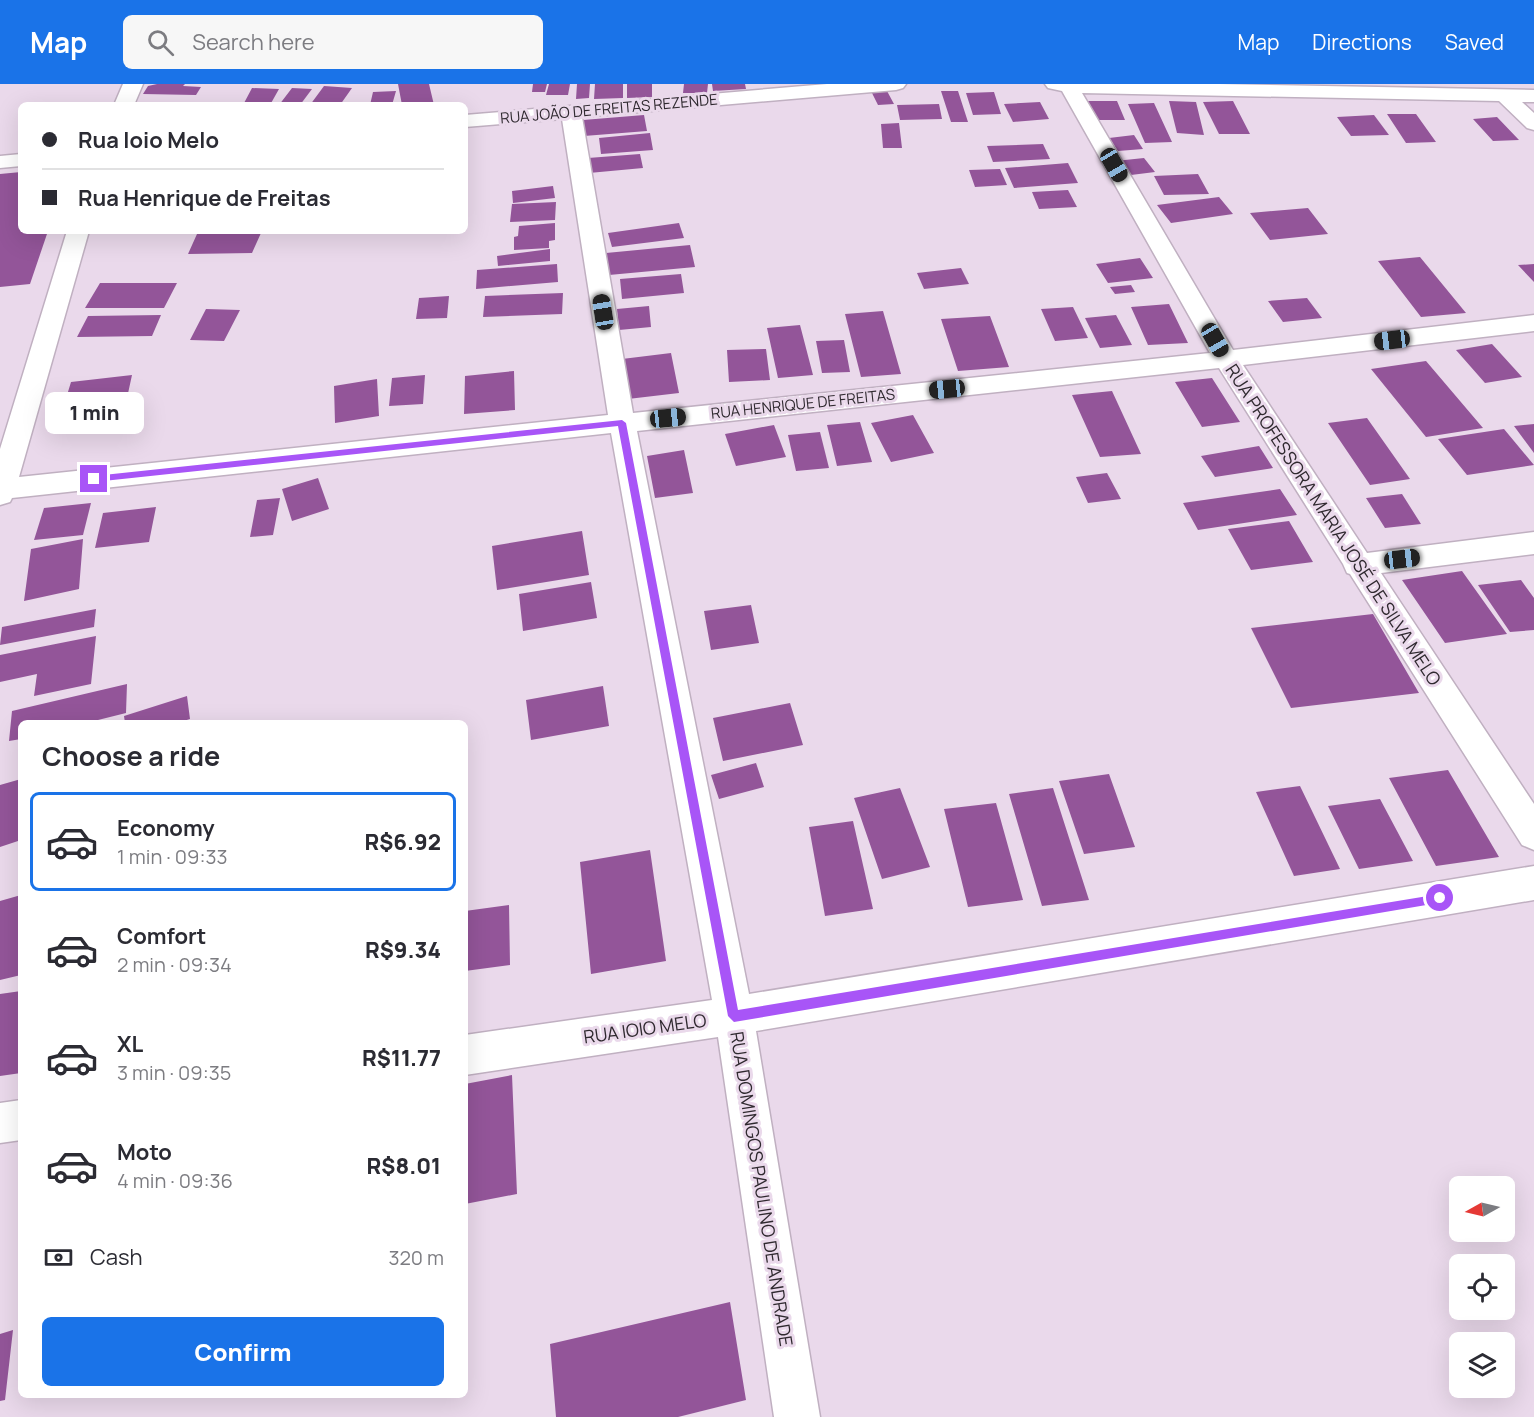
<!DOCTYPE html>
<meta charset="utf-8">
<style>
:root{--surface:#fff;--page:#f7f7f7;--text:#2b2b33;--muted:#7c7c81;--line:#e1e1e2;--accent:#1a73e8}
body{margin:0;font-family:Manrope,sans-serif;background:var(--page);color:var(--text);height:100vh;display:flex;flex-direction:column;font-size:22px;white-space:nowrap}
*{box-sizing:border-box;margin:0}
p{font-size:20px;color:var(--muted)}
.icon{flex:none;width:33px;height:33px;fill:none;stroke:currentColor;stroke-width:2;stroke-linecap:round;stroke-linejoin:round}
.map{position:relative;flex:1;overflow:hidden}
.panel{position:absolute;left:18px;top:636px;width:450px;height:678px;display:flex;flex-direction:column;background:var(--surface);border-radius:9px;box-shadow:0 6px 24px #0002}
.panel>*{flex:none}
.top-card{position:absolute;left:18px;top:18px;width:450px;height:132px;border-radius:9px;box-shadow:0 6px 24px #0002;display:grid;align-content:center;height:132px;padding:0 24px;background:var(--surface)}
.needle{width:39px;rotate:262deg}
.controls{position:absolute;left:1449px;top:1092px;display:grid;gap:12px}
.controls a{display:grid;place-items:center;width:66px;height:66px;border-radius:9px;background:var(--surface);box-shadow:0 6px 24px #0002;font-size:30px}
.end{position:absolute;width:27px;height:27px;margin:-14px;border:8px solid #a855f7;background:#fff;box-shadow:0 0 0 3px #fff}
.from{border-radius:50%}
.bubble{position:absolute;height:42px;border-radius:9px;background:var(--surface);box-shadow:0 6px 24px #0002;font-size:20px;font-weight:800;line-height:42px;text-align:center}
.car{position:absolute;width:18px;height:36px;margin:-18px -9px;border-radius:8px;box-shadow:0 0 4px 2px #0007;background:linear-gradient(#222 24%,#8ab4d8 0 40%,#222 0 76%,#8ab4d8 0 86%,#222 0)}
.top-card b{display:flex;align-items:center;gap:21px;height:57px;font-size:22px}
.top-card b+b{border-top:2px solid var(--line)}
.top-card i{width:15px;height:15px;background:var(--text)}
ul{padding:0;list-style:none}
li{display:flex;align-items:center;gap:18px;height:99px;margin:0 12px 9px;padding:0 12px;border:3px solid transparent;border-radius:9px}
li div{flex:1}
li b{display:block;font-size:22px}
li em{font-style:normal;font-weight:800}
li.selected{border-color:var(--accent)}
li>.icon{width:54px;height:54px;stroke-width:1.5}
h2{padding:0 24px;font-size:27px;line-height:72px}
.pay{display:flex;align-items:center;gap:15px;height:66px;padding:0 24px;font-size:22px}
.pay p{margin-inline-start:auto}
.action{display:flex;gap:12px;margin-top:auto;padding:12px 24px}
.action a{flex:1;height:69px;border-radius:9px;background:var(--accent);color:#fff;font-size:24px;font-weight:800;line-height:69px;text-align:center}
header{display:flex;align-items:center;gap:36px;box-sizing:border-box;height:84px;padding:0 30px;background:var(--accent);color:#fff}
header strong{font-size:28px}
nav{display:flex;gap:33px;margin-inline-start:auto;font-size:21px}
.search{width:420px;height:54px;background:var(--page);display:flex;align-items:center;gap:15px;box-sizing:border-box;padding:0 21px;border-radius:9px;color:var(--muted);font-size:22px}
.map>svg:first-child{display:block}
</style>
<header>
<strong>Map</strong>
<div class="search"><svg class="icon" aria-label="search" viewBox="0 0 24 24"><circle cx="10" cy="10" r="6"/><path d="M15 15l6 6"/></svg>Search here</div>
<nav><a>Map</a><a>Directions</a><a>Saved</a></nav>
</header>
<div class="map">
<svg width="1534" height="1333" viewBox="0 0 1534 1333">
<rect width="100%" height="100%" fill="#ead9eb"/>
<path fill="#935599" d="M 157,0 L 185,0 L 183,2 L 201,3 L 196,11 L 143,10 L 148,2 Z
M 398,0 L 429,0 L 434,21 L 402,21 Z
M 533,0 L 547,0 L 545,8 L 532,8 Z
M 549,0 L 570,0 L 568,11 L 546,11 Z
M 577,0 L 590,0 L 589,14 L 576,15 Z
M 595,0 L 623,0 L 623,14 L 594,15 Z
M 627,0 L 652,0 L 652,13 L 627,14 Z
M 684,0 L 708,0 L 707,9 L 683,9 Z
M 712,0 L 745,0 L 746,5 L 713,7 Z
M 324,2 L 352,4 L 340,21 L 310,21 Z
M 252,4 L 279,5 L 270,21 L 243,21 Z
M 292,4 L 312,5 L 300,21 L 279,21 Z
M 396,7 L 392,21 L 370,21 L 373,8 Z
M 887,7 L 894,20 L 878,21 L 872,9 Z
M 941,7 L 958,7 L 968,38 L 951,38 Z
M 994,8 L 1001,30 L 973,31 L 966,9 Z
M 1087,17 L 1117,17 L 1125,36 L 1094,36 Z
M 1169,17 L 1196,18 L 1204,51 L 1177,49 Z
M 1233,17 L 1250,50 L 1219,50 L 1203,18 Z
M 1040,18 L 1049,35 L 1013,38 L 1004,20 Z
M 1154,19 L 1172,58 L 1145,59 L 1128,20 Z
M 939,20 L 942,35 L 900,36 L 897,21 Z
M 1387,30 L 1416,30 L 1436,58 L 1406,59 Z
M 644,31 L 647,47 L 584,52 L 583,36 Z
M 1374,31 L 1389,51 L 1351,52 L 1337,33 Z
M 1497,33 L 1519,56 L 1493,57 L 1473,35 Z
M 899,39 L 902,64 L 883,64 L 881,40 Z
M 650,49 L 653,66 L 601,70 L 599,54 Z
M 1134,51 L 1143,65 L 1118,67 L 1109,54 Z
M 1043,60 L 1050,75 L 993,78 L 987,62 Z
M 640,70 L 643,84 L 589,89 L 588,74 Z
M 1144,74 L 1155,88 L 1115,93 L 1106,78 Z
M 1068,79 L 1078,99 L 1014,104 L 1005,84 Z
M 1000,85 L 1007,101 L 975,103 L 969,86 Z
M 21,88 L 21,147 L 48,147 L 30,200 L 0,203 L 0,90 Z
M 1198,90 L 1209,110 L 1164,111 L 1154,92 Z
M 553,102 L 555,114 L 513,119 L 512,107 Z
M 1068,106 L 1077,123 L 1039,125 L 1032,108 Z
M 1219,113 L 1233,130 L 1171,139 L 1157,121 Z
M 556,118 L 555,136 L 510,138 L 512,120 Z
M 1308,124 L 1328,150 L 1270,156 L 1250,129 Z
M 555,139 L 555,156 L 549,157 L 549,164 L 514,166 L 514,153 L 518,152 L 519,142 Z
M 679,139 L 684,154 L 612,163 L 608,149 Z
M 261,149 L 252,169 L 188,170 L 197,150 Z
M 690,161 L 695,183 L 609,191 L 606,169 Z
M 550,165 L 550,177 L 498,182 L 497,172 Z
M 1420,173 L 1466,229 L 1421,233 L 1378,177 Z
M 1140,174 L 1153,194 L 1108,199 L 1096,180 Z
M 557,180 L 558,198 L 476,205 L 477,186 Z
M 1534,180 L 1534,198 L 1518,181 Z
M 961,184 L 969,200 L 924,205 L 917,189 Z
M 681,190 L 684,209 L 622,215 L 620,195 Z
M 100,199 L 177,199 L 164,224 L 85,224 Z
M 1131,201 L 1135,208 L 1115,210 L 1110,203 Z
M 563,209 L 562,230 L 483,233 L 485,212 Z
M 449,212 L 447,234 L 416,235 L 419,214 Z
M 1307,214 L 1322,234 L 1283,238 L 1268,217 Z
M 1169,220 L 1188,259 L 1148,261 L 1131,223 Z
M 649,222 L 651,243 L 619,246 L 617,225 Z
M 1073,223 L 1088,254 L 1055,257 L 1041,225 Z
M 206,225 L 240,226 L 224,257 L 190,256 Z
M 883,227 L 901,290 L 861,293 L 845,230 Z
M 161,231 L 152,252 L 77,253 L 88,232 Z
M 1116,231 L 1132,261 L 1100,264 L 1085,234 Z
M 990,232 L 1009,283 L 958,287 L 941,235 Z
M 800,241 L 813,291 L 778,294 L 767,244 Z
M 844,256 L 850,288 L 822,289 L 816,257 Z
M 1492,260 L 1522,293 L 1485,299 L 1456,266 Z
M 766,265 L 770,296 L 729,298 L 727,266 Z
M 671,269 L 679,309 L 628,315 L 622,275 Z
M 1426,277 L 1483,344 L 1426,353 L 1371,285 Z
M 514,287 L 515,326 L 464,330 L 465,292 Z
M 132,291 L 127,314 L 64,321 L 71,298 Z
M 425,291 L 423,320 L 389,322 L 392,294 Z
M 1212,294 L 1240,338 L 1202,343 L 1175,298 Z
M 377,295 L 379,332 L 335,339 L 334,302 Z
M 1112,307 L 1141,370 L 1100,373 L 1072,311 Z
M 913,331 L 934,369 L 891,378 L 871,339 Z
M 1367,334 L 1410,395 L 1370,401 L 1328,339 Z
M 860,338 L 872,378 L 837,382 L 827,341 Z
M 1534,340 L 1534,369 L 1514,342 Z
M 774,341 L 786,373 L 736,382 L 725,350 Z
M 1504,345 L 1534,381 L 1467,391 L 1438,355 Z
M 820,348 L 829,384 L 796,387 L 788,351 Z
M 1259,362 L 1273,384 L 1215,393 L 1201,372 Z
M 684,366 L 693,409 L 655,414 L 647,372 Z
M 1107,389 L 1121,415 L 1088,419 L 1076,393 Z
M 318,394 L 329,425 L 292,437 L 282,405 Z
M 1280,405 L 1297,431 L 1198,446 L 1183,419 Z
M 1402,410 L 1421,440 L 1385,444 L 1366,414 Z
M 280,414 L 273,451 L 250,453 L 257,416 Z
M 91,419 L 83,451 L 34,456 L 44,424 Z
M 156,423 L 149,458 L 95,464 L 103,429 Z
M 1289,437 L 1313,478 L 1251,486 L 1228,445 Z
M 582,447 L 589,491 L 497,506 L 492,462 Z
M 83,455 L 79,505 L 24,517 L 31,465 Z
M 1462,487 L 1507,550 L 1445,559 L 1402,496 Z
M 1521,496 L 1534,514 L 1534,546 L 1510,548 L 1478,501 Z
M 591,498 L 597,534 L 523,547 L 519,510 Z
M 751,521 L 759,559 L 711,566 L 704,527 Z
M 96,525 L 94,543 L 0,561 L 2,543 Z
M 1373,530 L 1419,609 L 1291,624 L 1251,544 Z
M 96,552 L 91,600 L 34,612 L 37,590 L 0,598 L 0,571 Z
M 127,600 L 126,629 L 86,639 L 21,639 L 21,655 L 9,657 L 12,627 Z
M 603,602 L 609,642 L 531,656 L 526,616 Z
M 187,612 L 190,635 L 177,639 L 125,639 L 124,632 Z
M 790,619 L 803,661 L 723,677 L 713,634 Z
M 756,679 L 764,703 L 719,715 L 711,691 Z
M 1448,686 L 1499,773 L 1436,782 L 1389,694 Z
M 1109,690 L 1135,763 L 1084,770 L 1059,697 Z
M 21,695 L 21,756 L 0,763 L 0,701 Z
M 1300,702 L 1340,785 L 1294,792 L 1256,708 Z
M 900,704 L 930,783 L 882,795 L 854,714 Z
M 1053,704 L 1089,816 L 1042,822 L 1009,710 Z
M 1380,715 L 1413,777 L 1359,785 L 1328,722 Z
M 996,719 L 1023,816 L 968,823 L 944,725 Z
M 853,737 L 873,825 L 825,832 L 809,743 Z
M 650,766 L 666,877 L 591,890 L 580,778 Z
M 21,811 L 21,891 L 0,896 L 0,817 Z
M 509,821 L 510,881 L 465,887 L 465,827 Z
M 21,907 L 21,989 L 0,992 L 0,910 Z
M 512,991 L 517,1110 L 465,1120 L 465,1000 Z
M 730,1218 L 746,1316 L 678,1333 L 556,1333 L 550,1260 Z
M 13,1246 L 5,1316 L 0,1317 L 0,1250 Z"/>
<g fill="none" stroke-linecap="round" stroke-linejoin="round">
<g stroke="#c0b0c1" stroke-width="3">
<path id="street" d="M 123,0 L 143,0 L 134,21 L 114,21 Z
M 827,0 L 906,0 L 903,4 L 896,6 L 582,33 L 633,329 L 1210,269 L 1062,7 L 1048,4 L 1045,0 L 1219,0 L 1534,6 L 1534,18 L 1522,18 L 1534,29 L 1534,46 L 1527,44 L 1499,17 L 1082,9 L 1233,266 L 1534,231 L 1534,247 L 1243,281 L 1367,469 L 1534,448 L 1534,470 L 1381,489 L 1534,720 L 1534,766 L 1522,761 L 1350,490 L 1347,489 L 1343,480 L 1219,284 L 637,347 L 749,910 L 1534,782 L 1534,816 L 756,947 L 820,1333 L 774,1333 L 718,953 L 465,991 L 465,951 L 712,916 L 611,349 L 12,414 L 10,418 L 0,421 L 0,365 L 67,147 L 89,147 L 19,393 L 608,331 L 562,35 L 465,43 L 465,31 Z
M 21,70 L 21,82 L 0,84 L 0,72 Z
M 21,1016 L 21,1056 L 0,1059 L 0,1019 Z"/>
</g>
<use href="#street" fill="#fff" fill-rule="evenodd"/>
</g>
<path fill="#a855f7" d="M 622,336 L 626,339 L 738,926 L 1440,810 L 1445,814 L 1444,818 L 734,938 L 728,932 L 618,342 L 94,398 L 90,395 L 94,392 Z"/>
<g text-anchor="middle" stroke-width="6" stroke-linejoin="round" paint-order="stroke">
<g font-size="15" fill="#2f292f" stroke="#ead9eb">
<text transform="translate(609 25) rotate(-5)" y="5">RUA JOÃO DE FREITAS REZENDE</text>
<text transform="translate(803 320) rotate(-6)" y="5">RUA HENRIQUE DE FREITAS</text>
</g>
<g font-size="18" fill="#2f292f" stroke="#ead9eb">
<text transform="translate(1333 441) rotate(57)" y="6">RUA PROFESSORA MARIA JOSÉ DE SILVA MELO</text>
<text transform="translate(645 945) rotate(-8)" y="6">RUA IOIO MELO</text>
<text transform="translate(761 1105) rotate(81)" y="6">RUA DOMINGOS PAULINO DE ANDRADE</text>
</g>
</g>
</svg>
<div class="controls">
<a><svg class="needle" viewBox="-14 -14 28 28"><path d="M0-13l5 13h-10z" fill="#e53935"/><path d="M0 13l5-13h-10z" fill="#7c7c81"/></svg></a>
<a><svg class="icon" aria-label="locate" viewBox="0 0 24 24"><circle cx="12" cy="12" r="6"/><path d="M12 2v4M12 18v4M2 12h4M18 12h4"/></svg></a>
<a><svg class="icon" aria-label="layers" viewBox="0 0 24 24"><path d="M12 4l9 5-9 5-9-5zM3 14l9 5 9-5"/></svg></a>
</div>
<i class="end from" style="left:1440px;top:814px"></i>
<i class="end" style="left:94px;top:395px"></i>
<div class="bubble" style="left:45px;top:308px;width:99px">1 min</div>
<i class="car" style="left:1114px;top:81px;rotate:150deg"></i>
<i class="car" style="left:603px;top:228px;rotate:351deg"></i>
<i class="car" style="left:1215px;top:256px;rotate:150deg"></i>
<i class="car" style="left:1392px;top:256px;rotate:263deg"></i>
<i class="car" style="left:947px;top:305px;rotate:264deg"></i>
<i class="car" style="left:668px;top:334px;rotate:84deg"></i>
<i class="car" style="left:1402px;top:475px;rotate:83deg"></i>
<div class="top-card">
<b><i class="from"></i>Rua Ioio Melo</b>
<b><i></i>Rua Henrique de Freitas</b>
</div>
<section class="panel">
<h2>Choose a ride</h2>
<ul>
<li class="selected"><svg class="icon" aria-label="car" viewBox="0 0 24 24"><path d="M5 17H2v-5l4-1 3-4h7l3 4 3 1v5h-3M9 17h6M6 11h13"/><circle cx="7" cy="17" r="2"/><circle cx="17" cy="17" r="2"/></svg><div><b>Economy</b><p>1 min · 09:33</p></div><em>R$6.92</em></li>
<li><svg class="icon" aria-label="car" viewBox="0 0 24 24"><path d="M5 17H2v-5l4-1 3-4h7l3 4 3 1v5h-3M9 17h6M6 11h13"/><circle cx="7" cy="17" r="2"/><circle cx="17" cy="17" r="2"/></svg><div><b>Comfort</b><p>2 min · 09:34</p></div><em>R$9.34</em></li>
<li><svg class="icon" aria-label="car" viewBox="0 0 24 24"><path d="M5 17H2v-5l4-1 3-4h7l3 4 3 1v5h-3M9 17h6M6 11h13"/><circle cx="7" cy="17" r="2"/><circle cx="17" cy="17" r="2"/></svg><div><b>XL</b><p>3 min · 09:35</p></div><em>R$11.77</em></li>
<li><svg class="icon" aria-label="car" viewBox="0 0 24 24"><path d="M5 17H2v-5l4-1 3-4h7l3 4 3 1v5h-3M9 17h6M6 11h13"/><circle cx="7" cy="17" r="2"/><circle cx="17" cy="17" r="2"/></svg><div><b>Moto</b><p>4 min · 09:36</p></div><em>R$8.01</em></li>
</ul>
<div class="pay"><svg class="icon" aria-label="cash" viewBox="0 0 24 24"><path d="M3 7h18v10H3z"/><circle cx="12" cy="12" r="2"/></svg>Cash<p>320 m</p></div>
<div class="action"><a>Confirm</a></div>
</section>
</div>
